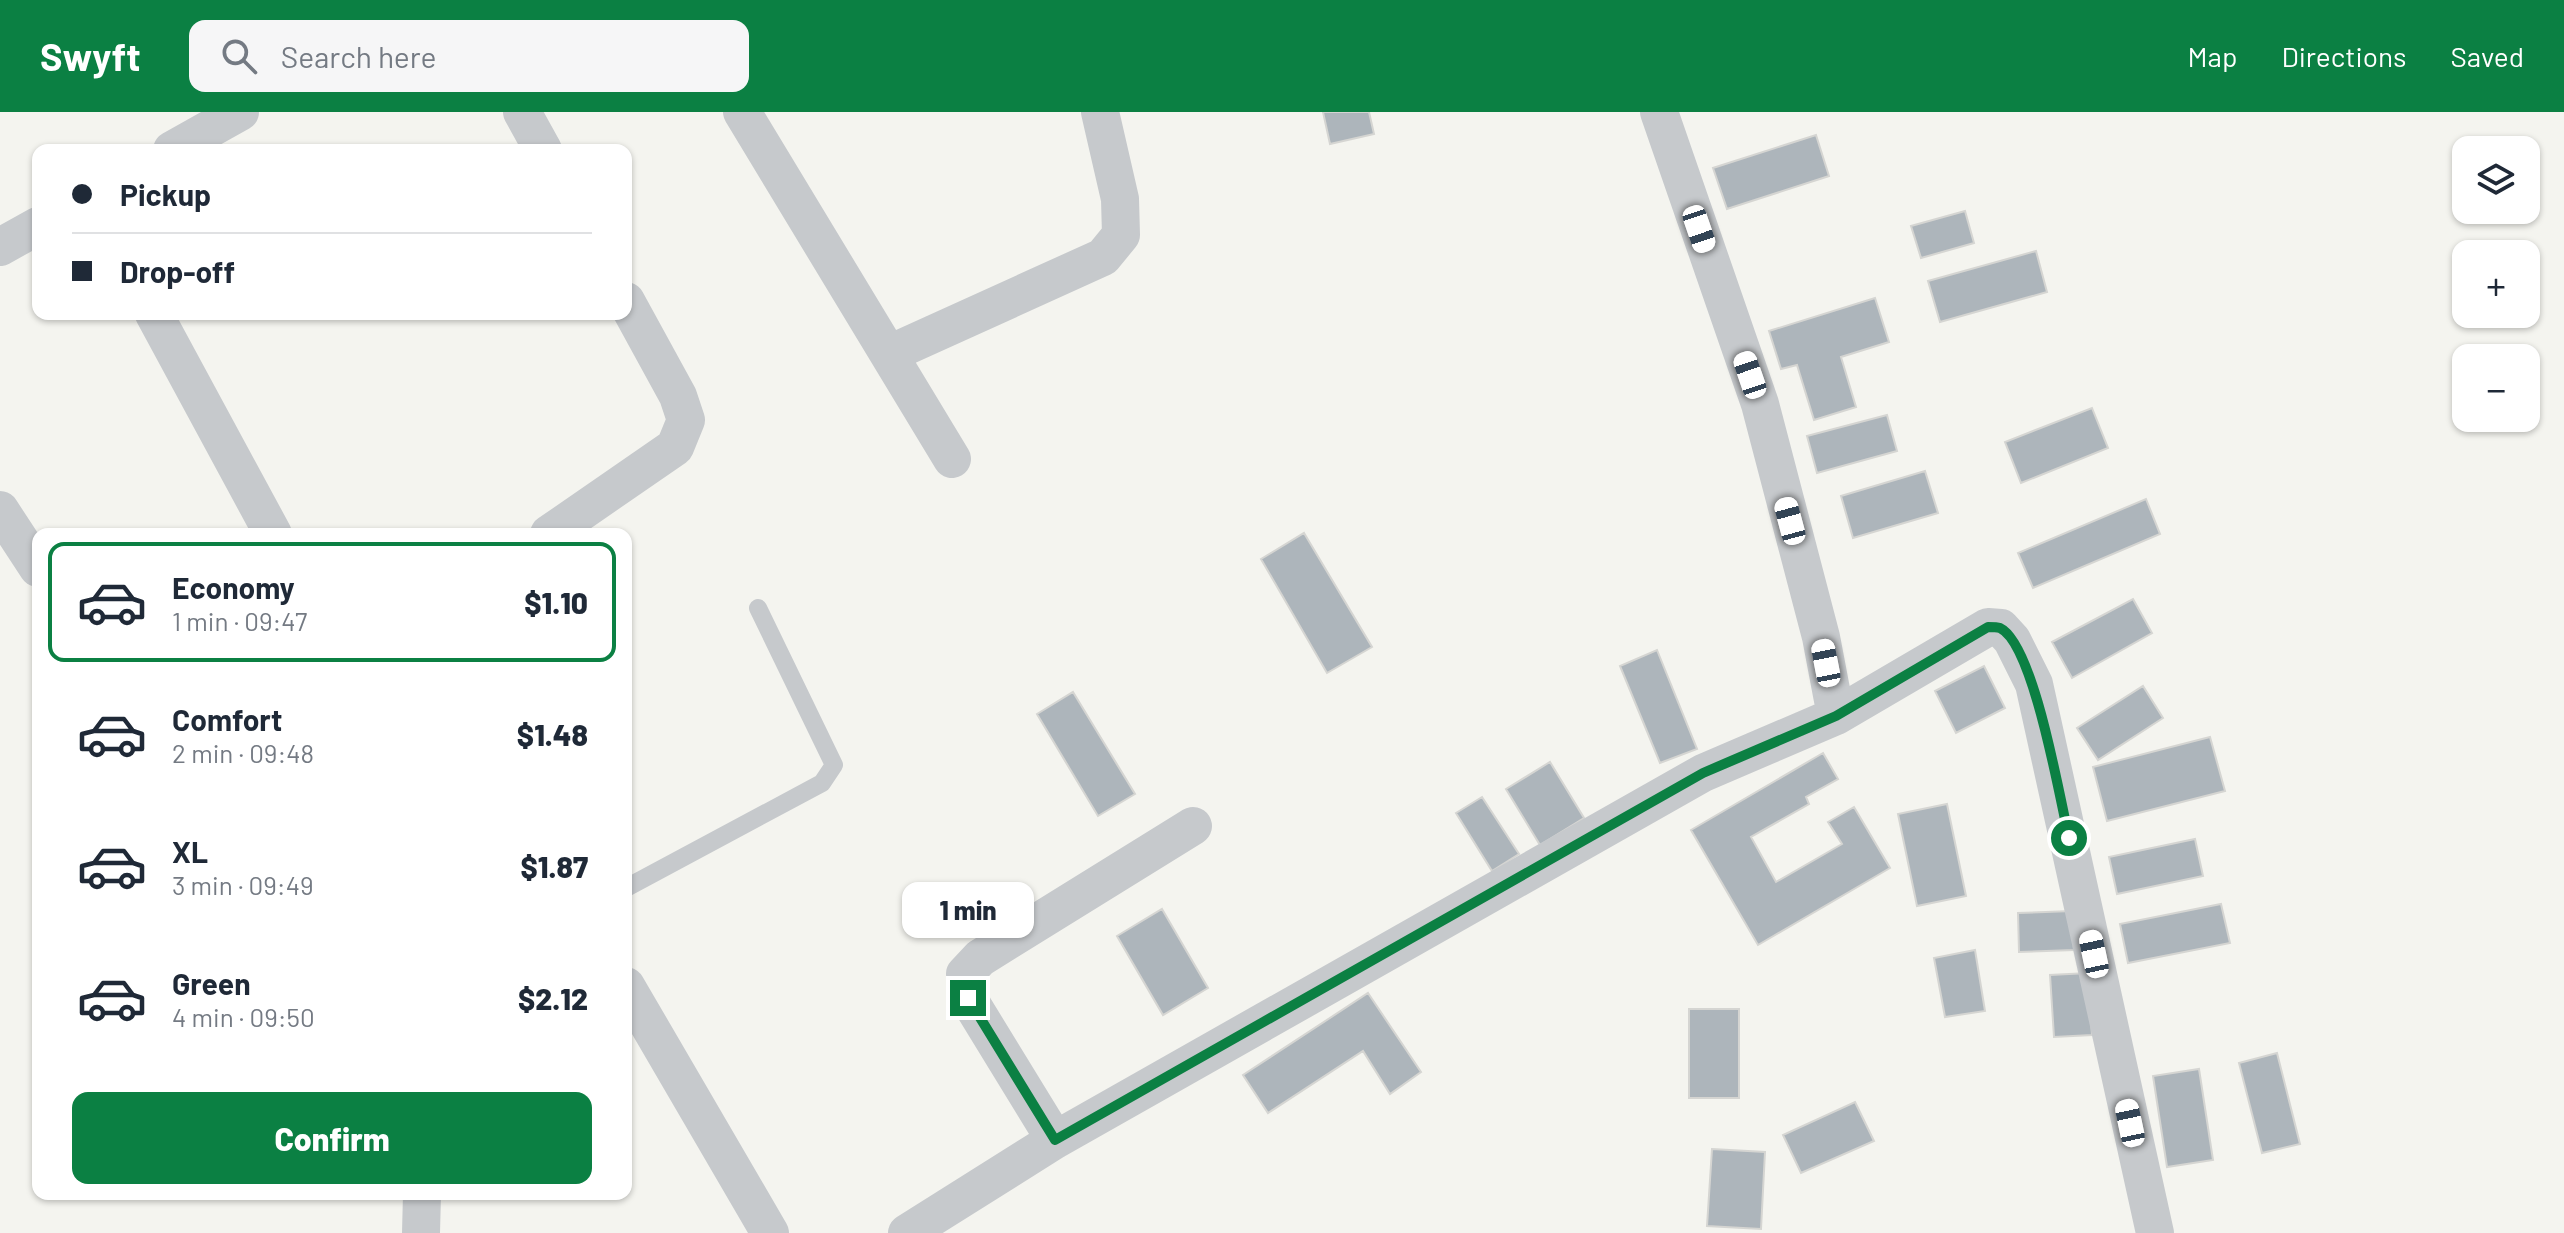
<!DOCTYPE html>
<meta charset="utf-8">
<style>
:root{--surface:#fff;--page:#f6f6f7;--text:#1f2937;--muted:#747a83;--line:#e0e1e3;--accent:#0b8043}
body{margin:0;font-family:Barlow,sans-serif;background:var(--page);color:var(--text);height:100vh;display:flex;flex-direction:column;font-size:30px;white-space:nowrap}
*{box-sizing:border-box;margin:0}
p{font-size:26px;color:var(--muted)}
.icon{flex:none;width:44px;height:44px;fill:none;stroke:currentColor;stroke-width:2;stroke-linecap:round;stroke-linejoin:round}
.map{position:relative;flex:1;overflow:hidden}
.sheet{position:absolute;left:32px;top:416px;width:600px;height:672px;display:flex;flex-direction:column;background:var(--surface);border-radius:16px;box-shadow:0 2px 6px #0004}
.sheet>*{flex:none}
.banner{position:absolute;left:32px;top:32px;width:600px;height:176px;border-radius:16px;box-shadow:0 2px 6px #0004;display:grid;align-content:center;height:176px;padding:0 40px;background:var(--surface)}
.tools{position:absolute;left:2452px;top:24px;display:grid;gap:16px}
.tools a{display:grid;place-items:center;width:88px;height:88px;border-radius:16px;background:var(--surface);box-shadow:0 2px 6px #0004;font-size:40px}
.end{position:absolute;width:36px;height:36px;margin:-18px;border:10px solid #0b8043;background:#fff;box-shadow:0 0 0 4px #fff}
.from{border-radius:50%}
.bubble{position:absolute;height:56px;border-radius:16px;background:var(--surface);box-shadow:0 2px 6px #0004;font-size:26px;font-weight:800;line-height:56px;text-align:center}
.car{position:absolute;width:24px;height:48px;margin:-24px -12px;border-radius:10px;box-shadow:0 0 6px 2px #0007;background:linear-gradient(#fff 24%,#345 0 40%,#fff 0 76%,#345 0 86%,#fff 0)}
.banner b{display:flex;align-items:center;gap:28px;height:76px;font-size:30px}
.banner b+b{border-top:2px solid var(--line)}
.banner i{width:20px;height:20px;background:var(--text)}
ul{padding:14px 0 0;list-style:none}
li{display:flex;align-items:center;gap:24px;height:120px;margin:0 16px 12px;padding:0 24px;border:4px solid transparent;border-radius:16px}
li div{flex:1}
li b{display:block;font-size:30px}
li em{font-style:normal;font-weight:800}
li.selected{border-color:var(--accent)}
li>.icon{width:72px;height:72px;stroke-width:1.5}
.primary-button{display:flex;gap:16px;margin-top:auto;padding:16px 40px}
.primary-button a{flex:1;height:92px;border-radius:16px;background:var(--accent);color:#fff;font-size:32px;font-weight:800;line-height:92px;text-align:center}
header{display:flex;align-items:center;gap:48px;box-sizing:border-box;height:112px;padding:0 40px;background:var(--accent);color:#fff}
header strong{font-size:38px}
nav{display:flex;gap:44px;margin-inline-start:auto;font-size:28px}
.search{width:560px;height:72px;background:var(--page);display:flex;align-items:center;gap:20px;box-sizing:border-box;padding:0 28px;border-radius:16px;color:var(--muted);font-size:30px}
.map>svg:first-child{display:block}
</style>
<header>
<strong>Swyft</strong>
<div class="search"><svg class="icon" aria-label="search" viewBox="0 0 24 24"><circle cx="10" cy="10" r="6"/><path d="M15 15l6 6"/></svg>Search here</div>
<nav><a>Map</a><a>Directions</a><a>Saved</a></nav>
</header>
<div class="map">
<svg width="2564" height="1121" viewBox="0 0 2564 1121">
<rect width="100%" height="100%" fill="#f4f4ef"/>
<path fill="#adb5bb" stroke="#d5d5d2" stroke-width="2" d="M 1323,0 L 1369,0 L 1374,22 L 1330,32 Z
M 1816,23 L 1829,64 L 1727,97 L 1713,56 Z
M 1965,99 L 1974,131 L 1921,146 L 1911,114 Z
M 2036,139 L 2047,180 L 1940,210 L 1928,169 Z
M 1875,186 L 1889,230 L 1841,245 L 1856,295 L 1814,308 L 1797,253 L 1781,257 L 1769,219 Z
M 2092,296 L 2108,336 L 2021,371 L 2005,330 Z
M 1887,303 L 1897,339 L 1817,361 L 1807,324 Z
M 1925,359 L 1938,401 L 1853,426 L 1841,384 Z
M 2146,387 L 2160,422 L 2033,476 L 2018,441 Z
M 1304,421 L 1372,535 L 1327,561 L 1261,447 Z
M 2133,487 L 2152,521 L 2072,566 L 2052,530 Z
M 1657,538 L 1697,637 L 1660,651 L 1620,554 Z
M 1984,554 L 2005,596 L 1956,621 L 1935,579 Z
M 2143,574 L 2163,606 L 2098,648 L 2077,616 Z
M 1073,580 L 1135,682 L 1098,704 L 1037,602 Z
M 2210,625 L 2225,679 L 2107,709 L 2093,655 Z
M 1823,641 L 1838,667 L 1806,685 L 1809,692 L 1751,725 L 1776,770 L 1842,732 L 1828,710 L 1854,695 L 1890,756 L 1758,833 L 1691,718 Z
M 1550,650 L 1584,706 L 1540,733 L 1506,677 Z
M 1482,685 L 1519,742 L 1492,759 L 1456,701 Z
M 1947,692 L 1966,784 L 1917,794 L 1898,702 Z
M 2195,727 L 2203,764 L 2117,782 L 2109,745 Z
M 2221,792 L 2230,831 L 2128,851 L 2120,812 Z
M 1162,797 L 1208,876 L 1163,903 L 1117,824 Z
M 2072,799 L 2074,838 L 2019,840 L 2018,801 Z
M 1975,838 L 1985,899 L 1945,905 L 1934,846 Z
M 2088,861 L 2092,923 L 2054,925 L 2050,863 Z
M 1368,881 L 1421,960 L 1390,982 L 1363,939 L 1268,1001 L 1243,963 Z
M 1689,897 L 1739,897 L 1739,986 L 1689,986 Z
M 2277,941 L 2300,1032 L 2262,1041 L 2239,951 Z
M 2199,957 L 2213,1048 L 2167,1055 L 2153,964 Z
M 1855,990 L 1874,1029 L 1801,1061 L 1783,1023 Z
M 1712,1037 L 1765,1040 L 1761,1117 L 1707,1114 Z"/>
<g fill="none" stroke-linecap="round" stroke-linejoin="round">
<path stroke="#c6c9cc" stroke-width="18" d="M 626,776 L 822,671 L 834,653 L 758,496"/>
<path stroke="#c6c9cc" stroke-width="38" d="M 522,0 L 543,38
M 742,0 L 952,347
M 1659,0 L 1760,292 L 1821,525 L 1836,604
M 172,38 L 240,0
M 0,135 L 38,114
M 154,202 L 273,422
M 889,242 L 1103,145 L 1121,123 L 1120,87 L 1100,0
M 0,398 L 38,456
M 549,422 L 675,335 L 686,308 L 678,284 L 626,189
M 626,874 L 770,1121
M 1055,1028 L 968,886 L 965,862 L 980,846 L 1193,714
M 421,1121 L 422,1082
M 907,1121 L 1055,1028 L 1703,661 L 1836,604 L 1988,515 L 2001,516 L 2012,528 L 2034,572 L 2155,1121"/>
</g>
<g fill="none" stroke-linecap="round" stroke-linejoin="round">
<path stroke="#0b8043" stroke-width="10" d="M 968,886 L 1055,1028 L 1703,661 L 1836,604 L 1988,515 C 1992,515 1997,515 2000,516 C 2034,532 2060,688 2069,726"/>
</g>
</svg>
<div class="tools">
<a><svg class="icon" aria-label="layers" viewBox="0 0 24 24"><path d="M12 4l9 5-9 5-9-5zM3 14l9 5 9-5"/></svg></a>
<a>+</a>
<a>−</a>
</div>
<i class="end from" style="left:2069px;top:726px"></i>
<i class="end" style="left:968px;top:886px"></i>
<div class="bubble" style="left:902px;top:770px;width:132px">1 min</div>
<i class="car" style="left:1699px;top:117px;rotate:161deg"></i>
<i class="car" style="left:1750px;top:263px;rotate:341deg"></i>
<i class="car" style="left:1790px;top:409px;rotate:345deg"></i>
<i class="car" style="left:1826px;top:551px;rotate:349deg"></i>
<i class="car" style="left:2094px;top:842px;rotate:348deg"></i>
<i class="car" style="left:2130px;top:1011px;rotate:348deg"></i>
<div class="banner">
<b><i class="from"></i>Pickup</b>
<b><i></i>Drop-off</b>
</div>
<section class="sheet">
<ul>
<li class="selected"><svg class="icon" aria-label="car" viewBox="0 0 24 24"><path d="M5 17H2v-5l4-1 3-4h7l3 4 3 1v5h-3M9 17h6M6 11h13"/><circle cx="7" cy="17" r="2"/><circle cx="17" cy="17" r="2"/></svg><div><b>Economy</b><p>1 min · 09:47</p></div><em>$1.10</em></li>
<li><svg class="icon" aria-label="car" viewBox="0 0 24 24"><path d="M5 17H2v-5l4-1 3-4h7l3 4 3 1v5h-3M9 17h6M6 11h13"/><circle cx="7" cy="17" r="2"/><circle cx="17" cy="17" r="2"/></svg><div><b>Comfort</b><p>2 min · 09:48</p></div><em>$1.48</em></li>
<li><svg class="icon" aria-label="car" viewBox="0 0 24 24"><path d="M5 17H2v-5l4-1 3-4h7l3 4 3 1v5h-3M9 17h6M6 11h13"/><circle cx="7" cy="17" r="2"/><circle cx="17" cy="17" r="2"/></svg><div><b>XL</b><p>3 min · 09:49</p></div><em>$1.87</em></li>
<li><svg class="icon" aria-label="car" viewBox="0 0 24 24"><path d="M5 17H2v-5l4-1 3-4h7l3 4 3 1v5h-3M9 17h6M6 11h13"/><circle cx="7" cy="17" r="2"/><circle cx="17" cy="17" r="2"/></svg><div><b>Green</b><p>4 min · 09:50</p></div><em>$2.12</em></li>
</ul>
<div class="primary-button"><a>Confirm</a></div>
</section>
</div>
